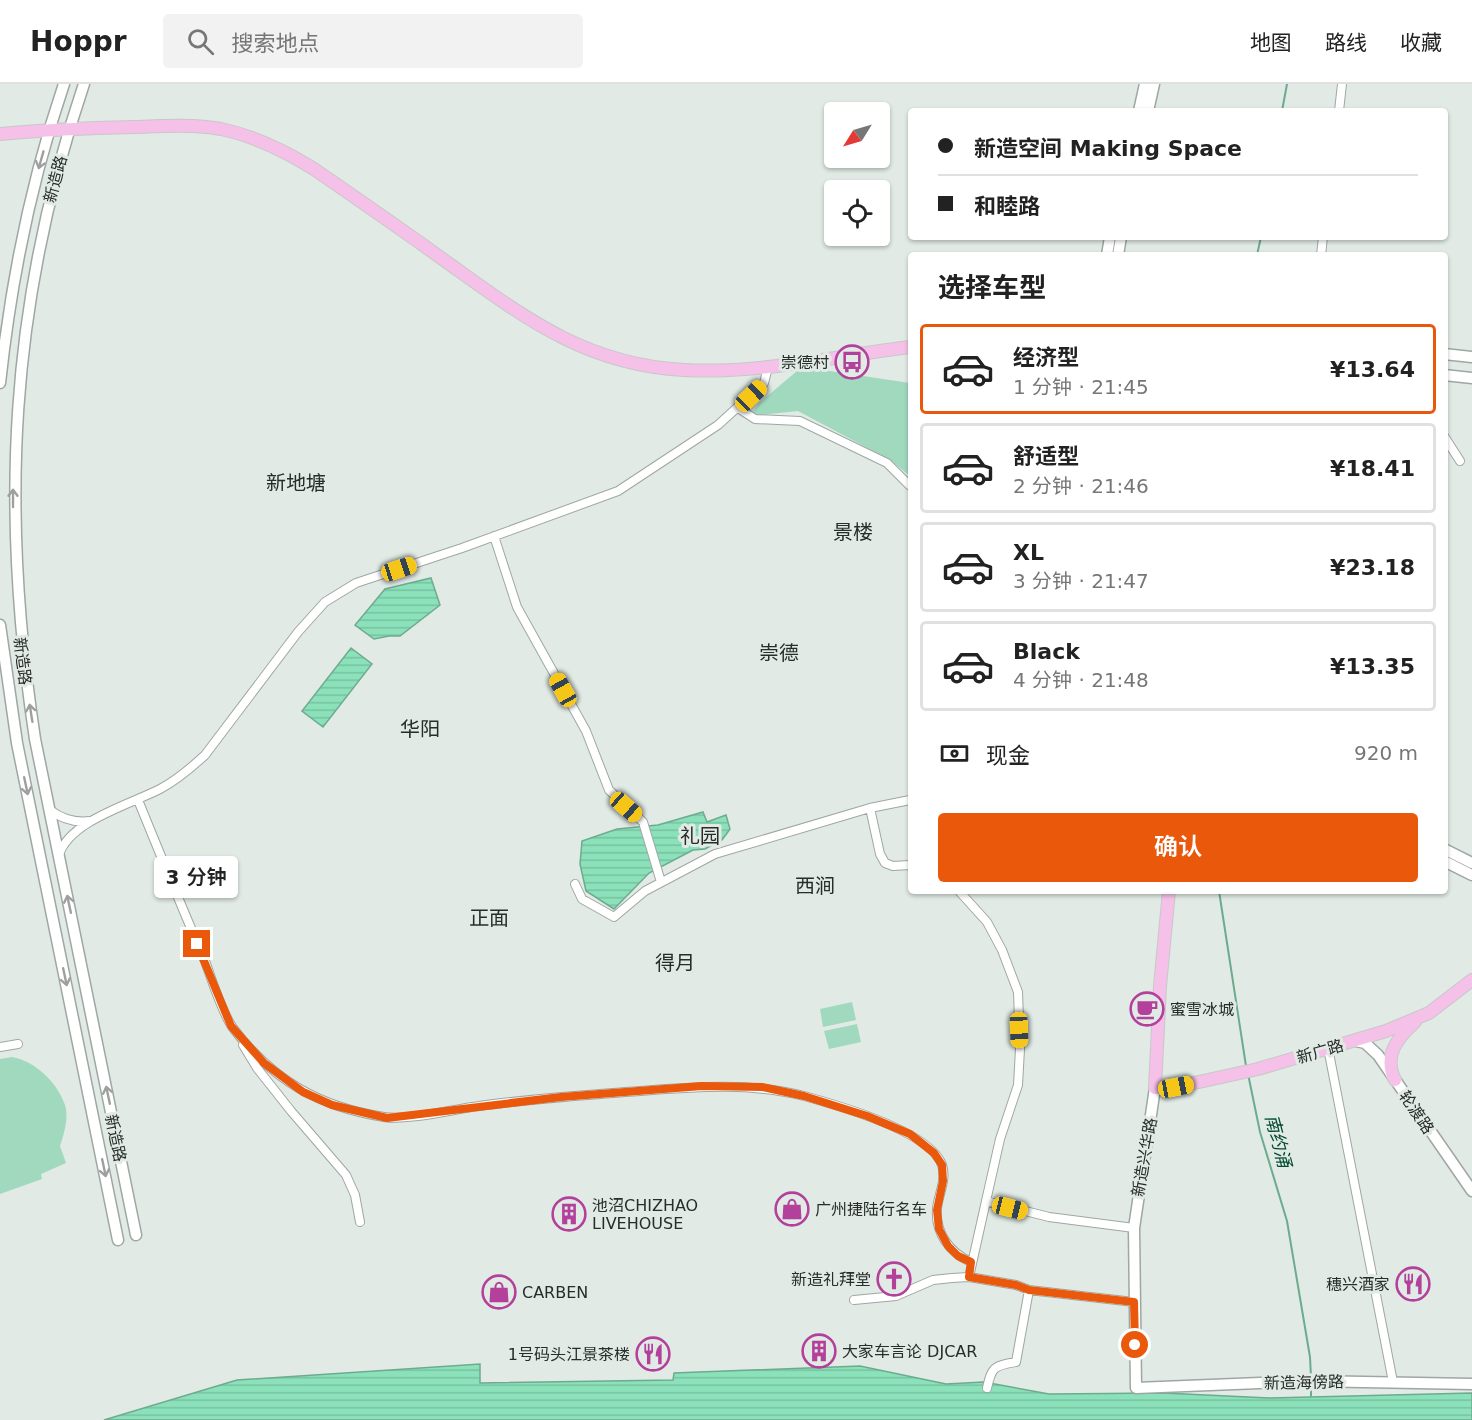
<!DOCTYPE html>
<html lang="zh">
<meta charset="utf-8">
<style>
:root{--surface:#fff;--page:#f2f2f2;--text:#222;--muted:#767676;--line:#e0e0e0;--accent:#ea580c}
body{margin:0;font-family:"DejaVu Sans","Noto Sans SC",sans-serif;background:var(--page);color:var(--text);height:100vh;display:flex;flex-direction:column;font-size:22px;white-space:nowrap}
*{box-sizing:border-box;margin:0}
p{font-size:20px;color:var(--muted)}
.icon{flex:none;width:33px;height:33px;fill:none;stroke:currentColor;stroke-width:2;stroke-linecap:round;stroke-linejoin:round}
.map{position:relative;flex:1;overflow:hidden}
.sheet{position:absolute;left:908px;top:168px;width:540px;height:642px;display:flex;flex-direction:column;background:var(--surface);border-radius:6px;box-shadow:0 2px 4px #0004}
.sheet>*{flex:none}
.hud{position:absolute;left:908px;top:24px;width:540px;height:132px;border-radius:6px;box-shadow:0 2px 4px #0004;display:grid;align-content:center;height:132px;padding:0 30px;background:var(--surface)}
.needle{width:39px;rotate:233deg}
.fabs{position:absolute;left:824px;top:18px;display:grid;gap:12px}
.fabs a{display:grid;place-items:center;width:66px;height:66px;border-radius:6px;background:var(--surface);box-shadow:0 2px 4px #0004;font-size:30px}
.end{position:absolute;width:27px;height:27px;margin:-14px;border:8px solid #ea580c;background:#fff;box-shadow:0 0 0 3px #fff}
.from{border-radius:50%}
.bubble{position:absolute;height:42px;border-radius:6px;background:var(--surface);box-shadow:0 2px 4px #0004;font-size:20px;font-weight:600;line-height:42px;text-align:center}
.car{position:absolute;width:18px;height:36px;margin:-18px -9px;border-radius:8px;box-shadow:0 0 4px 2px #0007;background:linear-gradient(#f5c518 24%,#345 0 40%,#f5c518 0 76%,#345 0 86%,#f5c518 0)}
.hud b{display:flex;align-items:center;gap:21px;height:57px;font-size:22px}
.hud b+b{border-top:2px solid var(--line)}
.hud i{width:15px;height:15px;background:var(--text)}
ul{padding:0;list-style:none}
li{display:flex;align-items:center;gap:18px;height:90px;margin:0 12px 9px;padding:0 18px;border:3px solid var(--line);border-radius:6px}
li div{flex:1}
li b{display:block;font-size:22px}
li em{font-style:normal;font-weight:600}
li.on{border-color:var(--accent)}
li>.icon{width:54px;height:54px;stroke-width:1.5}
h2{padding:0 30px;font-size:27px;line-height:72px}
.pay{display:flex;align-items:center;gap:15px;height:66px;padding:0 30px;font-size:22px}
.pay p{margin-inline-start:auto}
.button{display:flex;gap:12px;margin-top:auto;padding:12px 30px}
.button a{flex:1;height:69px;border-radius:6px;background:var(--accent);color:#fff;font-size:24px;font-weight:600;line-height:69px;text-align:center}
header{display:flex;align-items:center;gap:36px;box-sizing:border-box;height:84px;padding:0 30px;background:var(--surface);border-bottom:2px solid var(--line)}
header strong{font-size:28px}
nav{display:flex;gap:33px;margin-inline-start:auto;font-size:21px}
.search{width:420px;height:54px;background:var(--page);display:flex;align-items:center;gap:15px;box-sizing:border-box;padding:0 21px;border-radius:6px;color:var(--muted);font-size:22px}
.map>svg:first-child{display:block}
</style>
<header>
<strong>Hoppr</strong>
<div class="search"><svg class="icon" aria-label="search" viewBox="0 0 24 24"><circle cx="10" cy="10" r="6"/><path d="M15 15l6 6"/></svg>搜索地点</div>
<nav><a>地图</a><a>路线</a><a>收藏</a></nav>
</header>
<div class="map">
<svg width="1472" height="1336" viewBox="0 0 1472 1336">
<defs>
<pattern id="water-rules" width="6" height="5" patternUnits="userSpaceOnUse" patternTransform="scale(1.5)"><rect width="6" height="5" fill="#8be1ba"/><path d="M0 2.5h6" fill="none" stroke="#78c1a0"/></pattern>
</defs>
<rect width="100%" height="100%" fill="#e1eae5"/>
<path fill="#a0d9be" d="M 816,285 L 910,299 L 910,392 L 890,376 L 798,327 L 750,332 L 759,319 L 797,287 Z
M 852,918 L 856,936 L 823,943 L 820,925 Z
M 857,940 L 861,958 L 829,965 L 824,947 Z
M 12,973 C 35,977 57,998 65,1021 C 69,1034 64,1050 60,1062 L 66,1079 L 41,1090 L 42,1095 L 0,1110 L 0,975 Z"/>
<path fill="url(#water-rules)" stroke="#6dab8f" stroke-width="1.5" d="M 431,494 L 440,521 L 400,552 L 389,552 L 374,555 L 355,541 L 385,505 Z
M 351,564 L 372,580 L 323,643 L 302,627 Z
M 703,728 L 707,738 L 726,731 L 730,745 L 722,756 L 705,765 L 693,766 L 649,789 L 614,825 L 586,807 L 580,780 L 582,757 L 617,745 L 658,741 Z
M 480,1280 L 480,1299 L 673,1296 L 674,1289 L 860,1282 L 946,1300 L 984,1298 L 1049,1310 L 1164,1309 L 1269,1314 L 1472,1309 L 1472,1336 L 104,1336 L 237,1296 Z"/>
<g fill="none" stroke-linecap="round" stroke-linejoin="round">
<path stroke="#6dab8f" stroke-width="2" d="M 1282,27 L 1287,0
M 1257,171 L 1261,153
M 1219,807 L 1246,982
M 1248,990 L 1260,1048 L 1287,1137 L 1310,1273 L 1311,1293
M 1311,1301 L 1311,1312"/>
<g stroke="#9fa7a3" stroke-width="10">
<path id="street" d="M 1339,27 L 1342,0
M 1321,171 L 1323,153
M 738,324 L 755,335 L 800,337 L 887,379 L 910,402
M 1444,352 L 1460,377
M 494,452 L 517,523 L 586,647 L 609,706 L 643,738 L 661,798
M 138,716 C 160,770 182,824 205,877 C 212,896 222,929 233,944 C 273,997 320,1023 384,1033 C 408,1037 454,1025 479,1022 C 528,1015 576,1012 625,1008 C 685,1004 745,997 804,1012 C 837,1021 930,1047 942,1081 C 947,1096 938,1111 937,1125 C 935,1149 950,1169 971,1178
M 870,724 L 880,770 L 885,779 L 893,782 L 910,781
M 50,726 C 62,735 75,739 90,737
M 59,771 C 69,737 131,720 160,705 C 177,696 191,684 205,671 L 298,548 L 325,518 L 356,499 L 462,464 L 618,407 L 718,341 L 764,299 L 768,283
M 575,800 L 582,815 L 614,833 L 645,807 L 715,770 L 870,724 L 910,716
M 959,807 L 987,838 L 1002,866 L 1018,908 L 1020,965 L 1018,1001 L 1000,1055 L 986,1117
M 243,961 L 257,984 L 291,1027 L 346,1091 L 355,1111 L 360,1138
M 0,963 L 18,960
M 1328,964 L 1393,1298
M 969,1193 L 986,1117 L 1049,1133 L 1134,1144
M 854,1216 L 896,1212 L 933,1196 L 952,1194 L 969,1193 L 1016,1201 L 1029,1206 L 1134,1218
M 987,1304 C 992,1282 994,1282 1016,1278 L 1029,1206"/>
</g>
<g stroke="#9fa7a3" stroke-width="13">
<path id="secondary" d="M 84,0 C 9,221 0,426 35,655 L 136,1151
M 1139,27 L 1145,0
M 1148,27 L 1154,0
M 1107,171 L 1110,153
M 1118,171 L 1121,153
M 1444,270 L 1472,273
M 1444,291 L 1472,294
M 0,299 C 11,197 31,97 64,0
M 0,541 L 17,659 L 118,1156
M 1444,765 L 1472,779
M 1444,777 L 1472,791
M 1356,957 L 1365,959 L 1378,971 L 1472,1107
M 1155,1004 L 1134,1144 L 1136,1304 L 1309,1297 L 1472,1300"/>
</g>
<g stroke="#c7c8c8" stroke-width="14">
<path id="primary" d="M 0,50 C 44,46 89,44 134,43 C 162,42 193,40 221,45 C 255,52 285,67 314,85 C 359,116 404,147 448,179 C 525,234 586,281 684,286 C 760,290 836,272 910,263
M 1169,807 L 1160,902 L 1155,1004 L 1176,1003 L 1258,985 L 1386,947 L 1429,929 L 1472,896
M 1395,996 C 1383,972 1397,954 1415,938"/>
</g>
<use href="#street" stroke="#fff" stroke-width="8"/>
<use href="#secondary" stroke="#fff" stroke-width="10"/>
<use href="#primary" stroke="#f5c1e8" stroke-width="12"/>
</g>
<defs><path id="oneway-shaft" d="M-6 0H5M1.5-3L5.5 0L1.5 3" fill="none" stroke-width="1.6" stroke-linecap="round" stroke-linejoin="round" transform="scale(1.5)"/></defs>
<g stroke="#9ea09f">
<use href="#oneway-shaft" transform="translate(41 76) rotate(106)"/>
<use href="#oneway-shaft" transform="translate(13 414) rotate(-90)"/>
<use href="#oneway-shaft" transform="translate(31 629) rotate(-99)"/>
<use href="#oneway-shaft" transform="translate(26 702) rotate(78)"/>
<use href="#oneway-shaft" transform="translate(69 820) rotate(-102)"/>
<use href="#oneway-shaft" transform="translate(65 893) rotate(78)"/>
<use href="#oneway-shaft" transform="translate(108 1011) rotate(-102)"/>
<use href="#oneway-shaft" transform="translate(104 1084) rotate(78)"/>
</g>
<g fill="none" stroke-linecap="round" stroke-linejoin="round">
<path stroke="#ea580c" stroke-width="8" d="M 197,860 L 231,942 L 264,979 L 303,1008 L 332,1021 L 387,1034 L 561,1013 L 702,1002 L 762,1003 L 804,1012 L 867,1032 L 910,1050 L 934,1069 L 942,1081 L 943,1097 L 937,1126 L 939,1145 L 948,1162 L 958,1172 L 971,1178 L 969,1193 L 1016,1201 L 1029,1206 L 1134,1218 L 1135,1261"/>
</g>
<defs>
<g id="bus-ring" transform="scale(1.725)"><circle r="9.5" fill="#e1eae5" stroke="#b3419b" stroke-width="1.5"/><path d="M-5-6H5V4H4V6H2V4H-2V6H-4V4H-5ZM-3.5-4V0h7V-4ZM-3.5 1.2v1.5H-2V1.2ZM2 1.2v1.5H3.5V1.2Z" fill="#b3419b"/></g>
<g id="cafe-ring" transform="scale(1.725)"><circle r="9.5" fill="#e1eae5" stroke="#b3419b" stroke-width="1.5"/><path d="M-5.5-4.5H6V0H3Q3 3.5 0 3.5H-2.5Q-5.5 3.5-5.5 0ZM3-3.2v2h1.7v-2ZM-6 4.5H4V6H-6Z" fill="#b3419b"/></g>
<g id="shop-ring" transform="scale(1.725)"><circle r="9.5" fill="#e1eae5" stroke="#b3419b" stroke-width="1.5"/><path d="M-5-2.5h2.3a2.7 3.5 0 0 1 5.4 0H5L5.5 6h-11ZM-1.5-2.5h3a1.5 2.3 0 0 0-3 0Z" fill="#b3419b"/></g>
<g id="building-ring" transform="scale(1.725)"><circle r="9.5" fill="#e1eae5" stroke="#b3419b" stroke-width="1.5"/><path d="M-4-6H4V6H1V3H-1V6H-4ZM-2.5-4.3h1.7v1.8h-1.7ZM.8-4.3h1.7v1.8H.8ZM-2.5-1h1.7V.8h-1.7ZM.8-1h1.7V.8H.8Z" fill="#b3419b"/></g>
<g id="church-ring" transform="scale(1.725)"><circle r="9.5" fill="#e1eae5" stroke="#b3419b" stroke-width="1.5"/><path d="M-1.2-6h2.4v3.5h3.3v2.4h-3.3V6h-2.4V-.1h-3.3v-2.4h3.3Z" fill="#b3419b"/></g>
<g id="restaurant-ring" transform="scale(1.725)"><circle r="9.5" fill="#e1eae5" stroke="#b3419b" stroke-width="1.5"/><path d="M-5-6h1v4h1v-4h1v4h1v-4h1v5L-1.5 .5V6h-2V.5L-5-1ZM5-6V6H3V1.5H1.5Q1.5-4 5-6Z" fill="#b3419b"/></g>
</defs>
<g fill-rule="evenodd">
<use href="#bus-ring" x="852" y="278"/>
<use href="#cafe-ring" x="1147" y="925"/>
<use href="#shop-ring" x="792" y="1125"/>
<use href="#building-ring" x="569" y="1130"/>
<use href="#church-ring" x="894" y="1195"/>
<use href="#restaurant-ring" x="1413" y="1200"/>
<use href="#shop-ring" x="499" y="1208"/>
<use href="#building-ring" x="819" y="1267"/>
<use href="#restaurant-ring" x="653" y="1270"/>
</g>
<g text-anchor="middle" stroke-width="6" stroke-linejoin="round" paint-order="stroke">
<g font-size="16" fill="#282c2a" stroke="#e1eae5">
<text transform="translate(55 95) rotate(-75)" y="6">新造路</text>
<text transform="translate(23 577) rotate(83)" y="6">新造路</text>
<text transform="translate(1320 967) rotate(-16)" y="6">新广路</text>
<text transform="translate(1417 1028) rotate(56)" y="6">轮渡路</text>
<text transform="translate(116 1054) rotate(78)" y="6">新造路</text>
<text transform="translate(1144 1073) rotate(-80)" y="6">新造兴华路</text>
<text transform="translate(1304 1298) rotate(-1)" y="6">新造海傍路</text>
</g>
<g font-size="16" fill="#282c2a" stroke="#e1eae5" text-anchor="start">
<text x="829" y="284" text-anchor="end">崇德村</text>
<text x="1170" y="931">蜜雪冰城</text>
<text x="592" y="1127">池沼CHIZHAO<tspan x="592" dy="18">LIVEHOUSE</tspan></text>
<text x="815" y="1131">广州捷陆行名车</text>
<text x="871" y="1201" text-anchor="end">新造礼拜堂</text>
<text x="1390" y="1206" text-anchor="end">穗兴酒家</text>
<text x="522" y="1214">CARBEN</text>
<text x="842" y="1273">大家车言论 DJCAR</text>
<text x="630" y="1276" text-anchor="end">1号码头江景茶楼</text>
</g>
<g font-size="18" font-style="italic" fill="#004b33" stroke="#e1eae5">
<text transform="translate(1278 1057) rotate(75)" y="6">南约涌</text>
</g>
<g font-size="20" fill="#282c2a" stroke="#e1eae5">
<text x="296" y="406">新地塘</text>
<text x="853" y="455">景楼</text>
<text x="779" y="576">崇德</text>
<text x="420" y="652">华阳</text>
<text x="700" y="759">礼园</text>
<text x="815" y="809">西涧</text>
<text x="489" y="841">正面</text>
<text x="675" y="886">得月</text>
</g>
</g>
</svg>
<div class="fabs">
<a><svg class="needle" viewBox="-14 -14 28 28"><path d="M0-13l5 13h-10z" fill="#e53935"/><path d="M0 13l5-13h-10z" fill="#767676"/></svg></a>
<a><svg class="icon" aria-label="locate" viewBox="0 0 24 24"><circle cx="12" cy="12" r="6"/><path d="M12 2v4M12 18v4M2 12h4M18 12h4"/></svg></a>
</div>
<i class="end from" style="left:1135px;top:1261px"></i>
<i class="end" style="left:197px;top:860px"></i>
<div class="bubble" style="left:154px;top:772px;width:84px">3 分钟</div>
<i class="car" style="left:751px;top:312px;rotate:46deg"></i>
<i class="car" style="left:399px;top:485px;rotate:72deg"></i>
<i class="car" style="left:563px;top:606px;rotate:331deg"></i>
<i class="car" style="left:626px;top:723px;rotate:131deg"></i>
<i class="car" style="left:1019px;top:946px;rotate:178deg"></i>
<i class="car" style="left:1176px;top:1003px;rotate:79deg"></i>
<i class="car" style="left:1010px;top:1124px;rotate:104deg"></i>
<div class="hud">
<b><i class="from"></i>新造空间 Making Space</b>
<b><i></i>和睦路</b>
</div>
<section class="sheet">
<h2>选择车型</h2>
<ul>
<li class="on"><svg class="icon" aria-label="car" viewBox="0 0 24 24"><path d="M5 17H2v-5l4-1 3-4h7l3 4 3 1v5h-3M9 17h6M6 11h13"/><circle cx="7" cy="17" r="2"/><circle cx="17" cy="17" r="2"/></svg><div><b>经济型</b><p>1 分钟 · 21:45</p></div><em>¥13.64</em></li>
<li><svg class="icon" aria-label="car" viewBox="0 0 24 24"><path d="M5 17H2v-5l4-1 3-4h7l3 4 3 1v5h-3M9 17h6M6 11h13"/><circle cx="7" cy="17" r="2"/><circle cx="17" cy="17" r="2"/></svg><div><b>舒适型</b><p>2 分钟 · 21:46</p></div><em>¥18.41</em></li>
<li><svg class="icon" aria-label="car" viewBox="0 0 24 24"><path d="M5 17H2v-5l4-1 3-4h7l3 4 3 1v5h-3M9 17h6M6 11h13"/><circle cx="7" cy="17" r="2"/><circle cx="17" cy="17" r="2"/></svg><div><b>XL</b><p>3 分钟 · 21:47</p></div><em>¥23.18</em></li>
<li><svg class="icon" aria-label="car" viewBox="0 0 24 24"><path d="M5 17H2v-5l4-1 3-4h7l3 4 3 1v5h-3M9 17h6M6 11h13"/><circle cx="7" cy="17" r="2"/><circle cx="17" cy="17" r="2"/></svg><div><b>Black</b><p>4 分钟 · 21:48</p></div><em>¥13.35</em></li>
</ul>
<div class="pay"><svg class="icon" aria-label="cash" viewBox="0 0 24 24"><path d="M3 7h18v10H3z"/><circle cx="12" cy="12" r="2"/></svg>现金<p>920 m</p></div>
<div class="button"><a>确认</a></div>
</section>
</div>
